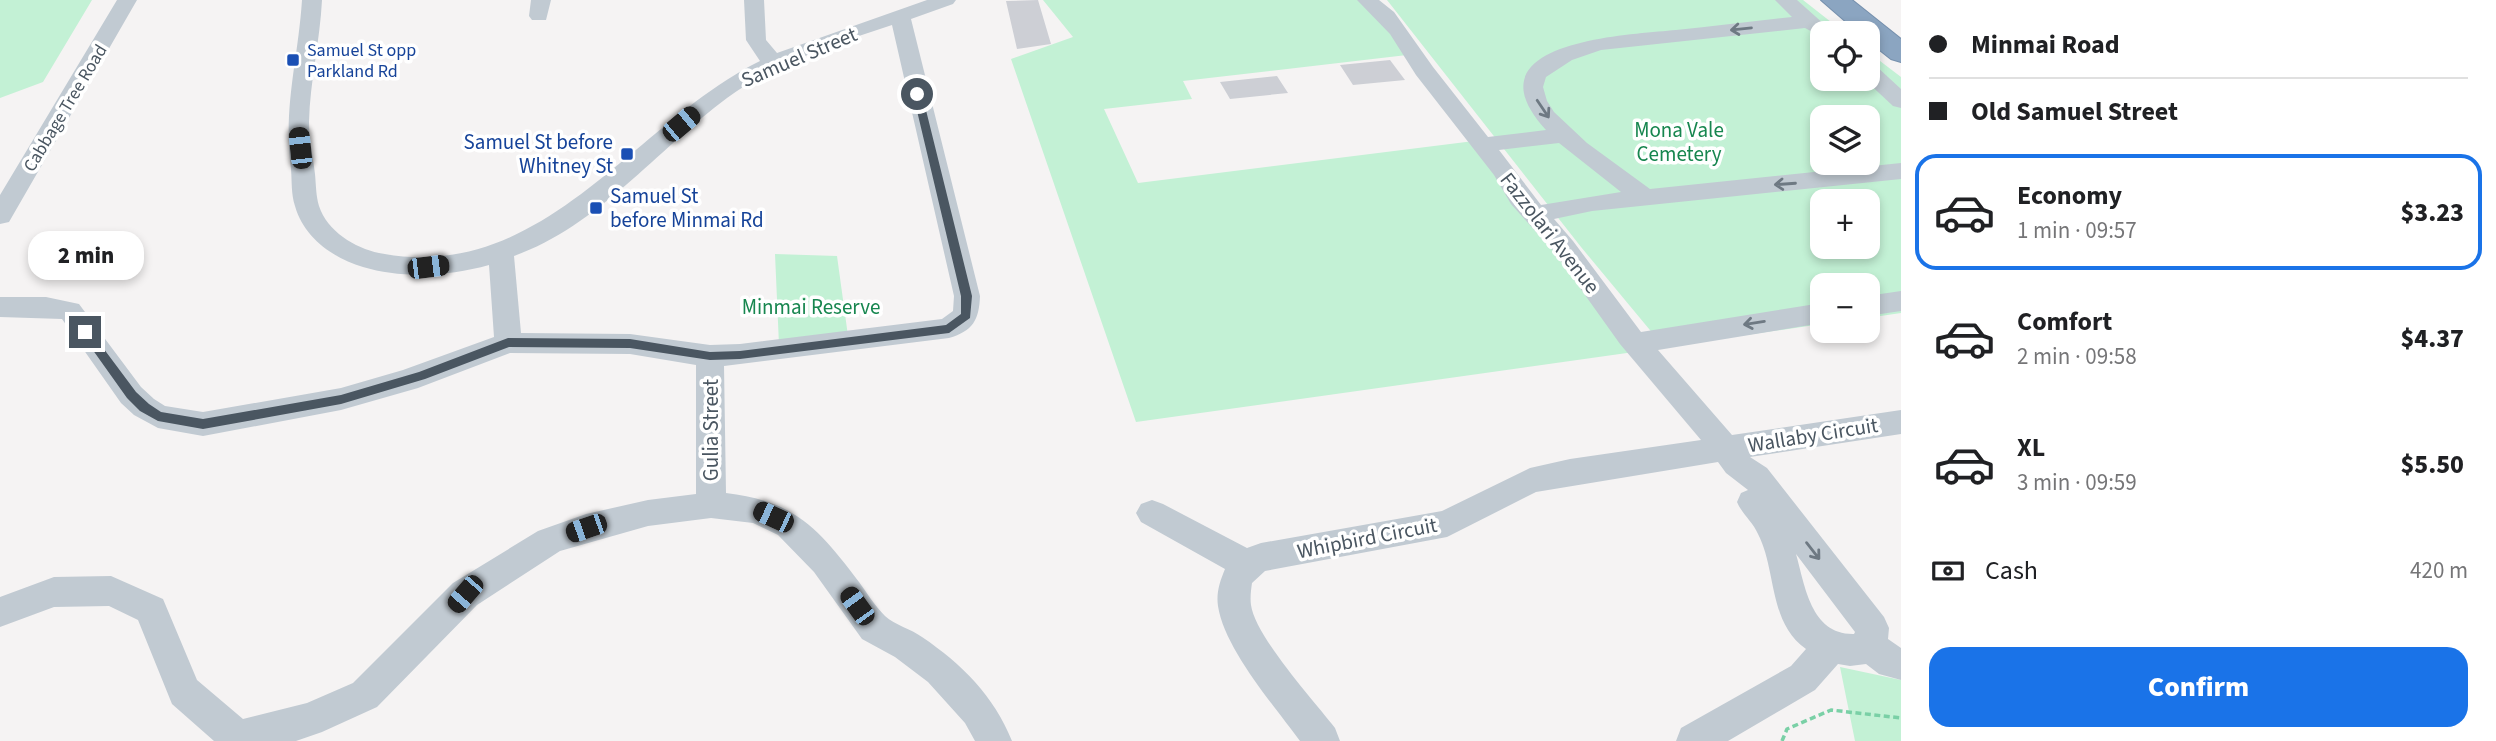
<!DOCTYPE html>
<meta charset="utf-8">
<style>
:root{--surface:#fff;--page:#f2f2f2;--text:#202124;--muted:#757577;--line:#e0e0e0;--accent:#1a73e8}
body{margin:0;font-family:"Source Sans 3",sans-serif;background:var(--page);color:var(--text);height:100vh;display:flex;flex-direction:column;font-size:26px;white-space:nowrap}
*{box-sizing:border-box;margin:0}
p{font-size:23px;color:var(--muted)}
.icon{flex:none;width:38px;height:38px;fill:none;stroke:currentColor;stroke-width:2;stroke-linecap:round;stroke-linejoin:round}
.map{position:relative;flex:1;overflow:hidden}
.details{display:flex;flex-direction:column;background:var(--surface);width:595px}
.details>*{flex:none}
.hud{display:grid;align-content:center;height:154px;padding:0 28px;background:var(--surface)}
.tools{position:absolute;left:1810px;top:21px;display:grid;gap:14px}
.tools a{display:grid;place-items:center;width:70px;height:70px;border-radius:14px;background:var(--surface);box-shadow:0 4px 10px #0003;font-size:35px}
.end{position:absolute;width:32px;height:32px;margin:-16px;border:9px solid #4a5661;background:#fff;box-shadow:0 0 0 4px #fff}
.from{border-radius:50%}
.bubble{position:absolute;height:49px;border-radius:21px;background:var(--surface);box-shadow:0 4px 10px #0003;font-size:23px;font-weight:800;line-height:49px;text-align:center}
.car{position:absolute;width:21px;height:42px;margin:-21px -10px;border-radius:9px;box-shadow:0 0 5px 2px #0007;background:linear-gradient(#222 24%,#8ab4d8 0 40%,#222 0 76%,#8ab4d8 0 86%,#222 0)}
.hud b{display:flex;align-items:center;gap:24px;height:66px;font-size:26px}
.hud b+b{border-top:2px solid var(--line)}
.hud i{width:18px;height:18px;background:var(--text)}
ul{padding:0;list-style:none}
li{display:flex;align-items:center;gap:21px;height:116px;margin:0 14px 10px;padding:0 14px;border:4px solid transparent;border-radius:21px}
li div{flex:1}
li b{display:block;font-size:26px}
li em{font-style:normal;font-weight:800}
li.on{border-color:var(--accent)}
li>.icon{width:63px;height:63px;stroke-width:1.5}
.pay{display:flex;align-items:center;gap:18px;height:77px;padding:0 28px;font-size:26px}
.pay p{margin-inline-start:auto}
.button{display:flex;gap:14px;margin-top:auto;padding:14px 28px}
.button a{flex:1;height:80px;border-radius:21px;background:var(--accent);color:#fff;font-size:28px;font-weight:800;line-height:80px;text-align:center}
main{display:flex;flex:1;min-height:0}
.map>svg:first-child{display:block}
</style>
<main>
<div class="map">
<svg width="1901" height="741" viewBox="0 0 1901 741">
<rect width="100%" height="100%" fill="#f5f3f3"/>
<path fill="#c3f1d5" fill-rule="evenodd" d="M 0,0 L 92,0 L 43,82 L 0,98 Z
M 1043,0 L 1359,0 L 1380,18 L 1407,55 L 1183,81 L 1192,99 L 1104,109 L 1138,183 L 1474,141 L 1634,352 L 1136,422 L 1011,59 L 1073,37 Z
M 1387,0 L 1803,0 L 1845,33 L 1822,33 L 1822,79 L 1867,79 L 1867,51 L 1901,77 L 1901,313 L 1867,318 L 1867,285 L 1822,285 L 1822,324 L 1664,347 L 1581,247 ZM 1822,117 L 1867,117 L 1867,163 L 1822,163 ZM 1822,201 L 1867,201 L 1867,247 L 1822,247 Z
M 775,254 L 837,256 L 848,336 L 779,345 Z
M 1840,667 L 1901,680 L 1901,741 L 1855,741 Z"/>
<path fill="#cdcfd5" d="M 1038,0 L 1051,44 L 1017,49 L 1006,1 Z
M 1390,60 L 1405,80 L 1353,85 L 1340,65 Z
M 1277,76 L 1288,93 L 1230,99 L 1220,82 Z"/>
<g fill="none" stroke-linecap="round" stroke-linejoin="round">
<g stroke="#7690ad" stroke-width="2">
<path id="highway" d="M 1821,0 L 1852,0 L 1901,39 L 1901,62 L 1891,59 L 1867,40 L 1867,33 L 1859,33 Z"/>
</g>
<path stroke="#7ad0a6" stroke-width="3.5" stroke-dasharray="6 3.5" stroke-linecap="butt" d="M 1782,741 L 1787,729 L 1831,710 L 1901,718"/>
<path fill="#c1cad2" fill-rule="evenodd" d="M 117,0 L 137,0 L 9,222 L 0,224 L 0,195 Z
M 302,0 L 322,0 C 320,41 310,81 309,122 C 309,139 313,157 315,174 C 316,185 316,196 319,206 C 327,231 355,248 379,253 C 543,285 632,124 760,61 L 746,40 L 744,0 L 764,0 L 766,40 L 777,53 L 927,0 L 956,0 L 953,4 L 911,19 L 980,296 C 979,320 973,331 949,338 L 724,366 L 726,493 C 795,501 819,529 859,582 C 867,593 875,606 885,616 C 895,625 911,629 922,637 C 962,664 994,696 1012,741 L 975,741 L 965,723 L 928,682 L 895,657 L 862,639 L 814,572 L 778,535 L 753,523 L 711,518 L 648,526 L 560,551 L 477,605 L 377,707 L 322,732 L 296,741 L 214,741 L 172,704 L 138,620 L 109,606 L 54,607 L 0,627 L 0,597 L 54,577 L 111,576 L 163,599 L 197,680 L 243,719 L 307,703 L 353,683 L 453,583 L 538,531 L 586,514 L 648,500 L 696,494 L 696,365 L 630,354 L 510,353 L 418,388 L 341,410 L 203,436 L 158,428 L 134,415 L 121,403 L 62,319 L 0,317 L 0,297 L 46,297 L 79,304 L 141,387 L 154,399 L 165,406 L 203,412 L 341,388 L 403,370 L 494,337 L 489,265 C 450,276 402,279 363,267 C 333,258 304,238 295,206 C 291,194 292,181 291,169 C 283,106 298,61 302,0 ZM 892,25 L 954,296 L 953,311 L 942,319 L 740,344 L 710,345 L 630,334 L 521,333 L 514,256 C 598,226 657,150 727,98 C 775,63 835,44 892,25 Z
M 531,0 L 551,0 L 546,20 L 532,20 L 529,16 Z
M 1357,0 L 1379,0 L 1394,12 L 1433,67 L 1488,137 L 1546,130 C 1465,42 1623,35 1676,30 C 1715,26 1753,21 1792,17 L 1775,0 L 1797,0 L 1825,25 L 1828,29 L 1825,33 L 1818,35 L 1805,28 L 1601,50 L 1572,60 L 1546,77 L 1543,87 L 1547,101 L 1554,112 L 1587,143 L 1650,189 L 1901,163 L 1901,179 L 1592,211 L 1554,219 L 1573,241 L 1641,332 L 1822,303 L 1822,323 L 1658,350 L 1732,435 L 1901,410 L 1901,434 L 1750,457 L 1767,468 L 1884,617 L 1889,628 L 1888,639 L 1901,648 L 1901,680 L 1879,674 L 1866,664 L 1850,666 L 1838,664 L 1815,690 L 1728,741 L 1676,741 L 1681,728 L 1791,666 L 1806,649 C 1768,622 1777,571 1758,534 C 1753,522 1742,514 1737,502 L 1741,493 L 1748,490 L 1726,473 L 1718,462 L 1536,492 L 1447,537 L 1265,571 L 1252,583 C 1251,590 1250,598 1251,605 C 1255,636 1314,701 1335,728 L 1340,741 L 1300,741 C 1275,707 1224,648 1218,606 C 1216,593 1220,581 1225,569 L 1141,522 L 1136,513 L 1141,504 L 1152,500 L 1163,504 L 1247,548 L 1261,543 L 1442,511 L 1530,468 L 1570,459 L 1701,440 L 1620,344 L 1555,253 L 1511,204 L 1494,175 L 1416,75 L 1390,34 ZM 1559,143 L 1621,192 L 1541,205 L 1499,150 ZM 1796,554 L 1855,632 L 1854,634 C 1811,635 1805,586 1796,554 Z
M 1867,64 L 1875,65 L 1901,89 L 1901,108 L 1893,106 L 1864,79 L 1867,79 Z
M 1901,291 L 1901,311 L 1867,316 L 1867,296 Z"/>
<use href="#highway" fill="#8ba5c1" fill-rule="evenodd"/>
</g>
<defs><path id="oneway-shaft" d="M-6 0H5M1.5-3L5.5 0L1.5 3" fill="none" stroke-width="1.6" stroke-linecap="round" stroke-linejoin="round" transform="scale(1.75)"/></defs>
<g stroke="#6e7983">
<use href="#oneway-shaft" transform="translate(1741 29) rotate(174)"/>
<use href="#oneway-shaft" transform="translate(1543 109) rotate(56)"/>
<use href="#oneway-shaft" transform="translate(1785 184) rotate(176)"/>
<use href="#oneway-shaft" transform="translate(1754 323) rotate(171)"/>
<use href="#oneway-shaft" transform="translate(1813 551) rotate(52)"/>
</g>
<path fill="#4a5661" d="M 917,92 L 922,94 L 972,296 L 970,318 L 949,333 L 740,359 L 710,360 L 630,348 L 509,347 L 425,379 L 341,404 L 203,429 L 158,421 L 140,411 L 127,398 L 80,332 L 81,329 L 89,329 L 136,392 L 149,404 L 161,412 L 203,419 L 341,395 L 419,372 L 508,338 L 630,339 L 710,352 L 740,351 L 946,325 L 961,314 L 961,296 L 913,94 Z"/>
<g fill="#1a4fb4" stroke="#fff" stroke-width="2.5">
<rect x="286" y="53" width="14" height="14" rx="3.5"/>
<rect x="620" y="147" width="14" height="14" rx="3.5"/>
<rect x="589" y="201" width="14" height="14" rx="3.5"/>
</g>
<g text-anchor="middle" stroke-width="7" stroke-linejoin="round" paint-order="stroke">
<g font-size="18" fill="#164399" stroke="#fff" text-anchor="start">
<text x="307" y="56">Samuel St opp<tspan x="307" dy="21">Parkland Rd</tspan></text>
</g>
<g font-size="18" fill="#4a5661" stroke="#fff">
<text transform="translate(65 108) rotate(-59)" y="6">Cabbage Tree Road</text>
</g>
<g font-size="21" fill="#4a5661" stroke="#fff">
<text transform="translate(799 57) rotate(-23)" y="7">Samuel Street</text>
<text transform="translate(1550 233) rotate(52)" y="7">Fazzolari Avenue</text>
<text transform="translate(711 430) rotate(-90)" y="7">Gulia Street</text>
<text transform="translate(1813 435) rotate(-9)" y="7">Wallaby Circuit</text>
<text transform="translate(1367 538) rotate(-11)" y="7">Whipbird Circuit</text>
</g>
<g font-size="21" fill="#17864f" stroke="#fff">
<text x="1679" y="137">Mona Vale<tspan x="1679" dy="24">Cemetery</tspan></text>
<text x="811" y="314">Minmai Reserve</text>
</g>
<g font-size="21" fill="#164399" stroke="#fff" text-anchor="end">
<text x="613" y="149">Samuel St before<tspan x="613" dy="24">Whitney St</tspan></text>
<text x="610" y="203" text-anchor="start">Samuel St<tspan x="610" dy="24">before Minmai Rd</tspan></text>
</g>
</g>
</svg>
<div class="tools">
<a><svg class="icon" aria-label="locate" viewBox="0 0 24 24"><circle cx="12" cy="12" r="6"/><path d="M12 2v4M12 18v4M2 12h4M18 12h4"/></svg></a>
<a><svg class="icon" aria-label="layers" viewBox="0 0 24 24"><path d="M12 4l9 5-9 5-9-5zM3 14l9 5 9-5"/></svg></a>
<a>+</a>
<a>−</a>
</div>
<i class="end from" style="left:917px;top:94px"></i>
<i class="end" style="left:85px;top:332px"></i>
<div class="bubble" style="left:28px;top:231px;width:116px">2 min</div>
<i class="car" style="left:681px;top:124px;rotate:50deg"></i>
<i class="car" style="left:300px;top:148px;rotate:354deg"></i>
<i class="car" style="left:428px;top:267px;rotate:83deg"></i>
<i class="car" style="left:773px;top:517px;rotate:295deg"></i>
<i class="car" style="left:586px;top:528px;rotate:251deg"></i>
<i class="car" style="left:465px;top:594px;rotate:221deg"></i>
<i class="car" style="left:857px;top:606px;rotate:324deg"></i>
</div>
<section class="details">
<div class="hud">
<b><i class="from"></i>Minmai Road</b>
<b><i></i>Old Samuel Street</b>
</div>
<ul>
<li class="on"><svg class="icon" aria-label="car" viewBox="0 0 24 24"><path d="M5 17H2v-5l4-1 3-4h7l3 4 3 1v5h-3M9 17h6M6 11h13"/><circle cx="7" cy="17" r="2"/><circle cx="17" cy="17" r="2"/></svg><div><b>Economy</b><p>1 min · 09:57</p></div><em>$3.23</em></li>
<li><svg class="icon" aria-label="car" viewBox="0 0 24 24"><path d="M5 17H2v-5l4-1 3-4h7l3 4 3 1v5h-3M9 17h6M6 11h13"/><circle cx="7" cy="17" r="2"/><circle cx="17" cy="17" r="2"/></svg><div><b>Comfort</b><p>2 min · 09:58</p></div><em>$4.37</em></li>
<li><svg class="icon" aria-label="car" viewBox="0 0 24 24"><path d="M5 17H2v-5l4-1 3-4h7l3 4 3 1v5h-3M9 17h6M6 11h13"/><circle cx="7" cy="17" r="2"/><circle cx="17" cy="17" r="2"/></svg><div><b>XL</b><p>3 min · 09:59</p></div><em>$5.50</em></li>
</ul>
<div class="pay"><svg class="icon" aria-label="cash" viewBox="0 0 24 24"><path d="M3 7h18v10H3z"/><circle cx="12" cy="12" r="2"/></svg>Cash<p>420 m</p></div>
<div class="button"><a>Confirm</a></div>
</section>
</main>
